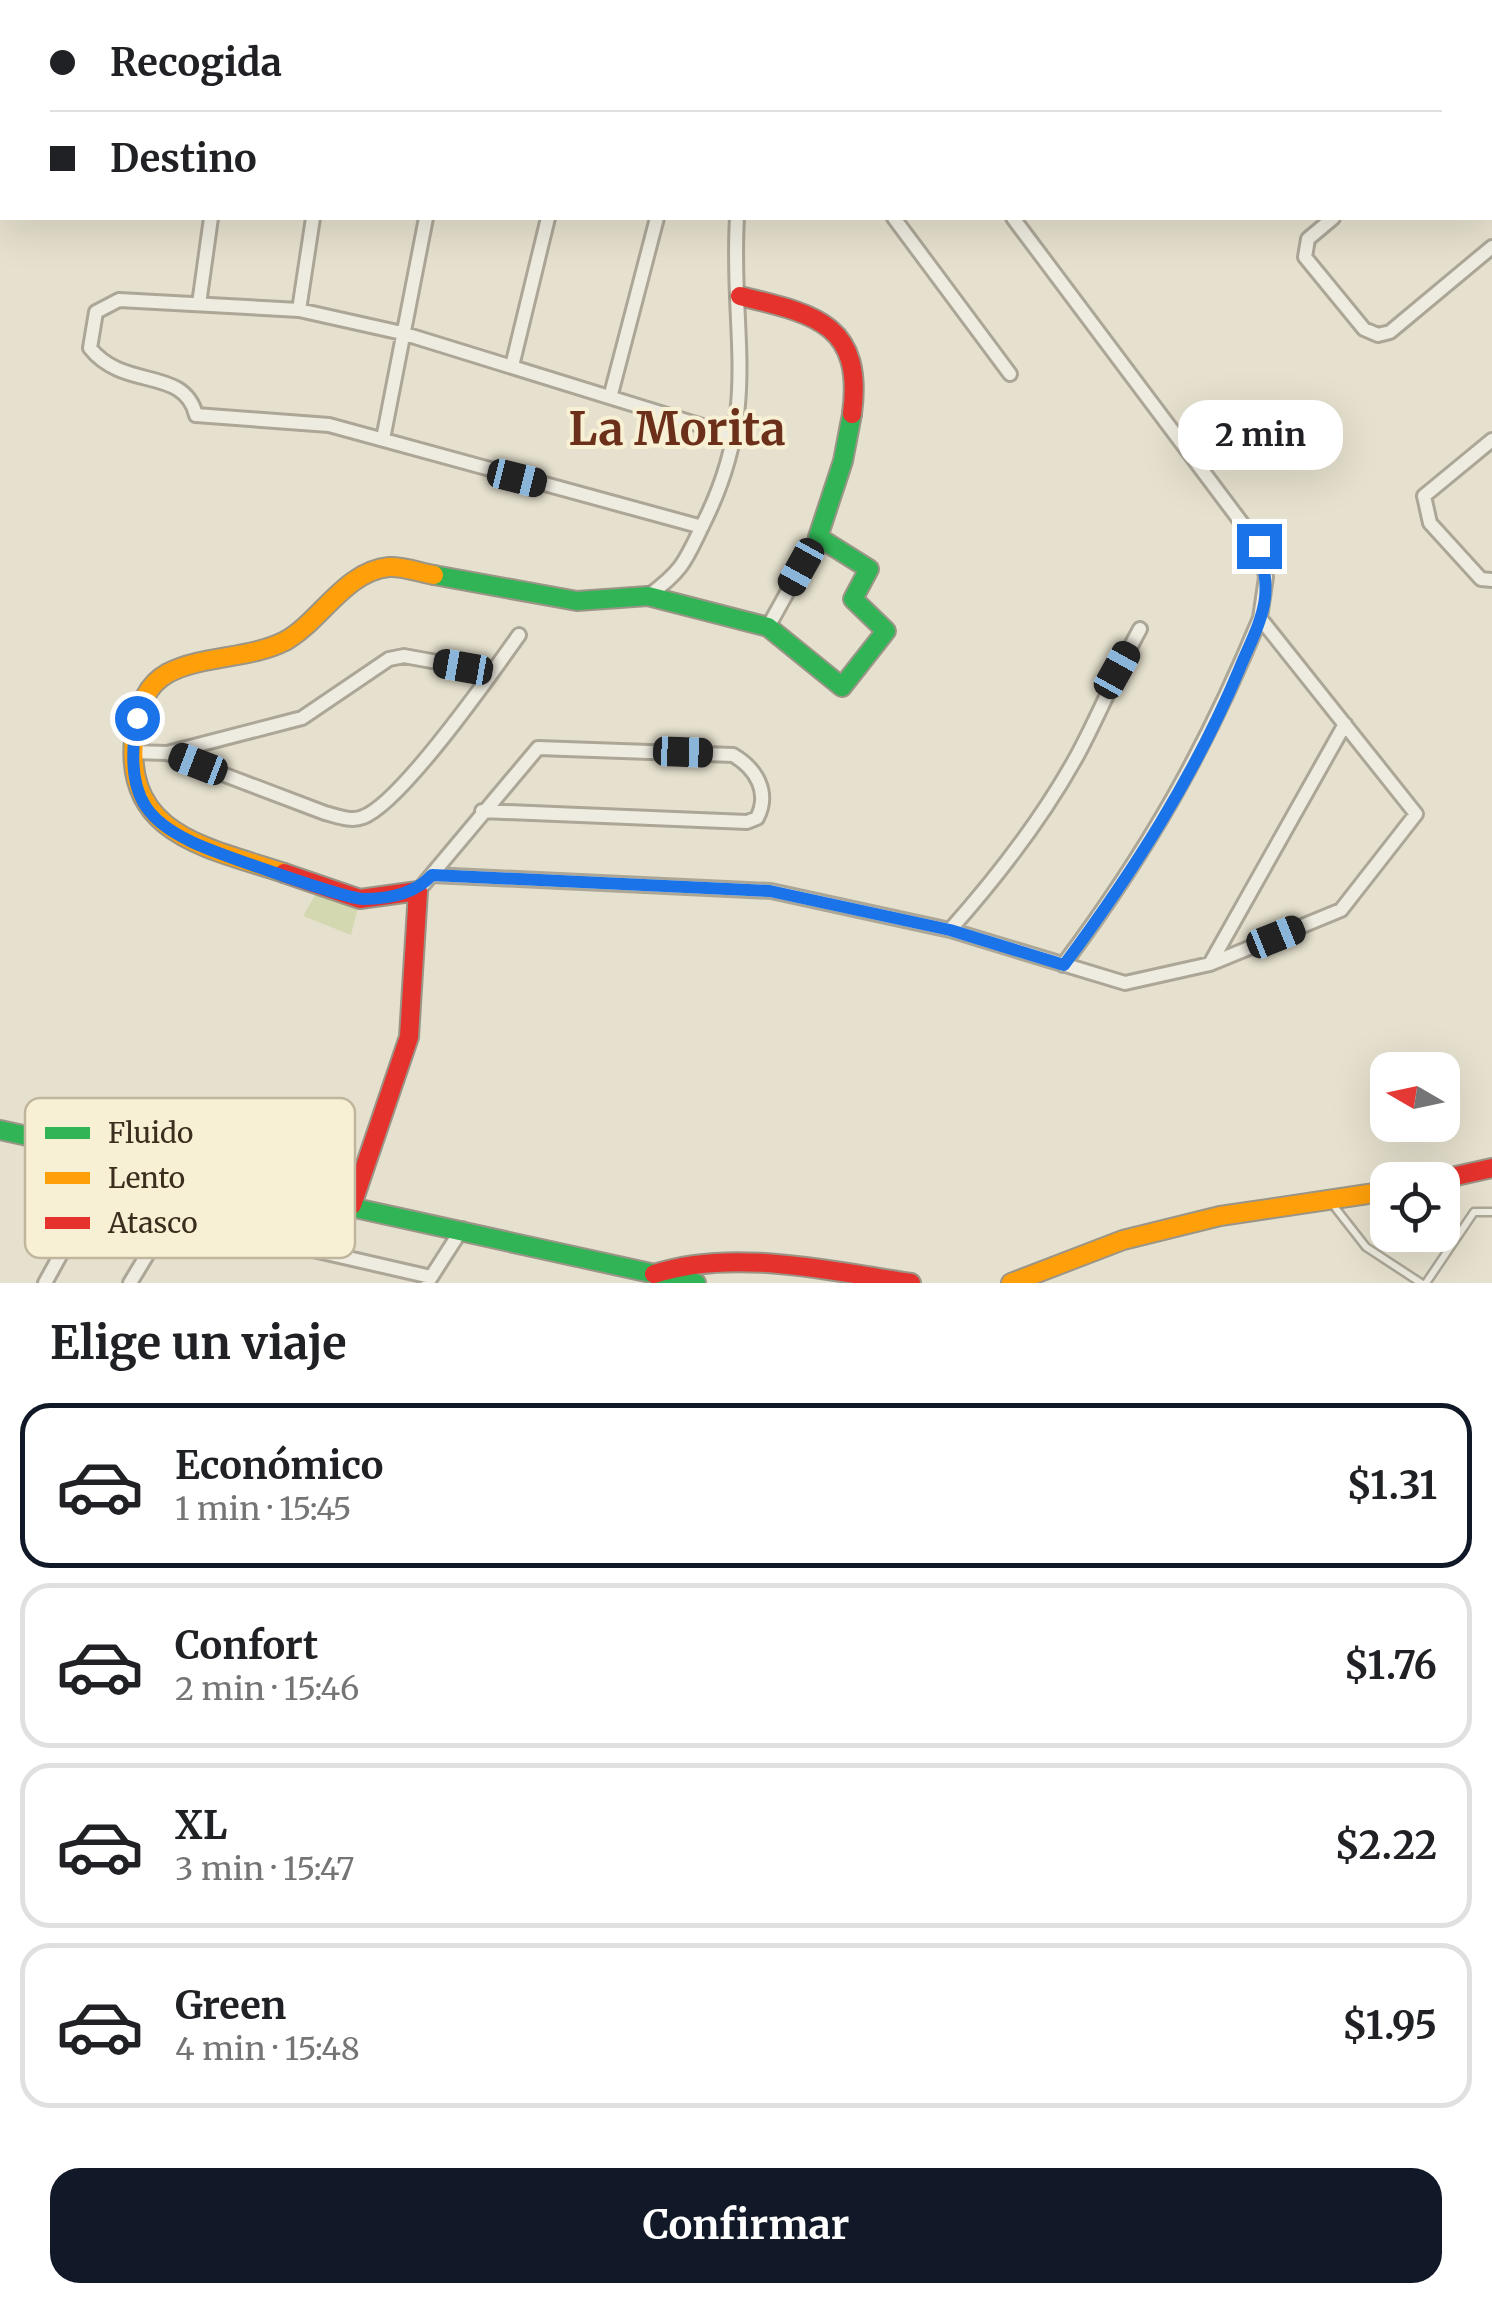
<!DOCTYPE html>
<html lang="es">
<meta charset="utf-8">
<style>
:root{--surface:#fff;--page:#f6f6f6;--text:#202124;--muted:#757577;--line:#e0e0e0;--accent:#111827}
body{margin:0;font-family:Merriweather,serif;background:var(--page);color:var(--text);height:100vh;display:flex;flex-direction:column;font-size:38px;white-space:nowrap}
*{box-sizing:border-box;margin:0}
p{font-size:32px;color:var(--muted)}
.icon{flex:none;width:55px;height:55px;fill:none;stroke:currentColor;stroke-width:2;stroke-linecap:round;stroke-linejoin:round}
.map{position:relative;height:1283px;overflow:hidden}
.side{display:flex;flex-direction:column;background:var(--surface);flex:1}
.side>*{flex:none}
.banner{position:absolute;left:0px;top:0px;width:1492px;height:220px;box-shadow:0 10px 40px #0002;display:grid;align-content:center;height:220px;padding:0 50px;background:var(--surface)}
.needle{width:65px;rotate:279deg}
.controls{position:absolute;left:1370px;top:1052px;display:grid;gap:20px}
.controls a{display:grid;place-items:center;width:90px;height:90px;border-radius:20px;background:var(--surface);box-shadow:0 10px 40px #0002;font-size:50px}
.end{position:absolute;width:45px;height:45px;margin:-22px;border:12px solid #1a73e8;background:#fff;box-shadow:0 0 0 5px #fff}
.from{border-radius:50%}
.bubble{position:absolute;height:70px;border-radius:30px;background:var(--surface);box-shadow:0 10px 40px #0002;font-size:32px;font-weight:700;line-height:70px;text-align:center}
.car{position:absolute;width:30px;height:60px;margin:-30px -15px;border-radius:12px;box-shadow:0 0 8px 2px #0007;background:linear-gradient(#222 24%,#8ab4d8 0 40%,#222 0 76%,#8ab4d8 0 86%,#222 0)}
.banner b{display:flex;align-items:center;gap:35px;height:95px;font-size:38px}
.banner b+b{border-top:2px solid var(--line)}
.banner i{width:25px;height:25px;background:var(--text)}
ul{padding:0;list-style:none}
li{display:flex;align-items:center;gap:30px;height:165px;margin:0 20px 15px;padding:0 30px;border:5px solid var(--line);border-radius:30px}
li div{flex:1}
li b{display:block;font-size:38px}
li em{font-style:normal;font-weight:700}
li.current{border-color:var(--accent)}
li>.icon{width:90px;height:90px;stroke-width:1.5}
h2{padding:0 50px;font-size:45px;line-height:120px}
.primary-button{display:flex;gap:20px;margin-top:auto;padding:20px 50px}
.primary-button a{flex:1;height:115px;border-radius:30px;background:var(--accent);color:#fff;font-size:40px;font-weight:700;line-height:115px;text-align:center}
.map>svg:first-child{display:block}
</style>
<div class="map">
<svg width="1492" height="1283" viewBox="0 0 1492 1283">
<rect width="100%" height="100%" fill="#e6e1ce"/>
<path fill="#d4d8b0" d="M 321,885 L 360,899 L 351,935 L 303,916 Z"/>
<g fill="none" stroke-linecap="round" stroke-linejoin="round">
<g stroke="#aca697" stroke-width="11">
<path id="lane" d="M 1330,1201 L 1366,1247 L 1421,1283
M 1426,1283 L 1474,1212 L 1492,1212"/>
</g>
<g stroke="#aca697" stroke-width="18">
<path id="street" d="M 826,0 L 827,2
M 1105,0 L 1107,2
M 1234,0 L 1236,2
M 1396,0 L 1399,2
M 401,2 L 403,0
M 675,2 L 685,0
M 1249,2 L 1252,0
M 1476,2 L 1485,0
M 1490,87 L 1492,85
M 894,218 L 1010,374
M 1333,218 L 1308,239 L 1305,257 L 1364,329 L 1378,335 L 1390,332 L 1492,247
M 199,304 L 211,218
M 299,310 L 313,218
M 512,366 L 548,218
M 611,394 L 657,218
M 383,439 L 426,218
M 1492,440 L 1424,496 L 1430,523 L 1481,579 L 1492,580
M 702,527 L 329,425 L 196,415 C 184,366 124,391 90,348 L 96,312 L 119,300 L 299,310 L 402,333 L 735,436
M 648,596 C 685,569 686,559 706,518 C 761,405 730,332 737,218
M 768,627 L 818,537
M 132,752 L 167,753 L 325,813 C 337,816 351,822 363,817 C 401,803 492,673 519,635
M 167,753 L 302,718 L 389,659 L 404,656 L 492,672
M 432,875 L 771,891 L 950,930 L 1125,983 L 1210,964 L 1341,910 L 1416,814 L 1260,618 L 1266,577 L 1259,546 L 1013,218
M 418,891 L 538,748 L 733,755 C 757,769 770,793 757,818 L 747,822 L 482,811
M 950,930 C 998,876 1043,818 1078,754 C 1100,713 1117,670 1140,629
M 1210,964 L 1345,724
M 1063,965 C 1148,851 1206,749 1260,618
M 91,1199 L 431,1277
M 428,1282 L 462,1229
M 45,1283 L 116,1154
M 130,1283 L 170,1217"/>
</g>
<g stroke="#9b9587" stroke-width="22">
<path id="fast" d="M 434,575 L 577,601 L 648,596 L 768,627 L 842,687 L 886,631 L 853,599 L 869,569 L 818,537 L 843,461 L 852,414
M 0,1130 L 696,1283"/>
</g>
<g stroke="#9b9587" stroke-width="22">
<path id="slow" d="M 284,873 C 206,847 120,835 135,730 C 139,707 146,685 168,673 C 203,655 250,659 285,641 C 320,622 345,571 389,567 C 403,566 421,573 434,575
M 1011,1283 L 1123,1240 L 1220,1216 L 1388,1191"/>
</g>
<g stroke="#9b9587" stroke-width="22">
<path id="jam" d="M 740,296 C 814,314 864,323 852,414
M 284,873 L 360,899 L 418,891 L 409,1037 L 352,1205
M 1438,1180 L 1492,1168
M 654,1274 C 733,1248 830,1271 911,1283"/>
</g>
<use href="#lane" stroke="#eeebe0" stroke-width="6"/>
<use href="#street" stroke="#eeebe0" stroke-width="12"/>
<use href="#fast" stroke="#30b455" stroke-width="18"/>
<use href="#slow" stroke="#ff9f0a" stroke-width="18"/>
<use href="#jam" stroke="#e5322d" stroke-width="18"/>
</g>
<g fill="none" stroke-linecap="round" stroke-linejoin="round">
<path stroke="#1a73e8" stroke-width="12" d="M 137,718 C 132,746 129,782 146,807 C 156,822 172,832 188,840 C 208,851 344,898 363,899 C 389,899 415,894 432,875 L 770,891 L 950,930 L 1064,965 C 1133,872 1194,777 1239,670 C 1248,647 1262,623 1265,598 C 1267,580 1263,564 1259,546"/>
</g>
<g text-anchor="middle" stroke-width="8" stroke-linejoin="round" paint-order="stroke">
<g font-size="45" font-weight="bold" fill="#6c301a" stroke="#f8f0d4">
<text x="677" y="445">La Morita</text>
</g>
</g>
<rect x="25" y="1098" width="330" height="160" rx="15" fill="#f8f0d4" stroke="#c0b69d" stroke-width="2.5"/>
<rect x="45" y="1127" width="45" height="12" fill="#30b455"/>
<rect x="45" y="1172" width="45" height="12" fill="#ff9f0a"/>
<rect x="45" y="1217" width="45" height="12" fill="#e5322d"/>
<g font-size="28" fill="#3c2e1e">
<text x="108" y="1143">Fluido</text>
<text x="108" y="1188">Lento</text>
<text x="108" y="1233">Atasco</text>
</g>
</svg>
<div class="controls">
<a><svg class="needle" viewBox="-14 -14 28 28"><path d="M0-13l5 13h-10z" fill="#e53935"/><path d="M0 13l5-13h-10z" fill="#757577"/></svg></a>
<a><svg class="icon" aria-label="locate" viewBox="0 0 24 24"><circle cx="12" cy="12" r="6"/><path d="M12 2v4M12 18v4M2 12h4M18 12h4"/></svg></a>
</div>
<i class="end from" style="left:137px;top:718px"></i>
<i class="end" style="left:1259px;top:546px"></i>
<div class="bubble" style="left:1178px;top:400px;width:165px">2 min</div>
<i class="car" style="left:517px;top:478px;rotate:104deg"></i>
<i class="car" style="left:801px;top:567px;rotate:209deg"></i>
<i class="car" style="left:463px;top:667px;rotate:280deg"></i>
<i class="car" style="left:1117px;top:670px;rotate:29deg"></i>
<i class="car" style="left:683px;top:752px;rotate:92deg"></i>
<i class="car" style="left:198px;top:764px;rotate:291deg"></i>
<i class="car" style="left:1276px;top:937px;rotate:68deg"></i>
<div class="banner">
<b><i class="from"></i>Recogida</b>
<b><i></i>Destino</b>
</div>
</div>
<section class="side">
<h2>Elige un viaje</h2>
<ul>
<li class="current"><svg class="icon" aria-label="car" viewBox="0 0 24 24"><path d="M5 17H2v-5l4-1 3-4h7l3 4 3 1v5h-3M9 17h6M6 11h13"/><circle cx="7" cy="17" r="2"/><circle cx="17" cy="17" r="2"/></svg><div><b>Económico</b><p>1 min · 15:45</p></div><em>$1.31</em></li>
<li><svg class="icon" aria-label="car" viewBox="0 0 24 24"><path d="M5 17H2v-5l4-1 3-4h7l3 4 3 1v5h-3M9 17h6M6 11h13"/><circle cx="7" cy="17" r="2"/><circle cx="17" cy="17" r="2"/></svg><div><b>Confort</b><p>2 min · 15:46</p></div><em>$1.76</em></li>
<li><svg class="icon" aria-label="car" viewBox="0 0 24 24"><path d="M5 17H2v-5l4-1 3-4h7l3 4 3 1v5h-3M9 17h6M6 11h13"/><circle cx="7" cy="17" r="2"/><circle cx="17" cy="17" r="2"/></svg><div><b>XL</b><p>3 min · 15:47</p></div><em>$2.22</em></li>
<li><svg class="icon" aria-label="car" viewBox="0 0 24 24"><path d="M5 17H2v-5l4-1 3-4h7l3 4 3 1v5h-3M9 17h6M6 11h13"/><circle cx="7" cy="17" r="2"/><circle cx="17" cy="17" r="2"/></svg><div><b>Green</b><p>4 min · 15:48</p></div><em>$1.95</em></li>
</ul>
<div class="primary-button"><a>Confirmar</a></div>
</section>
